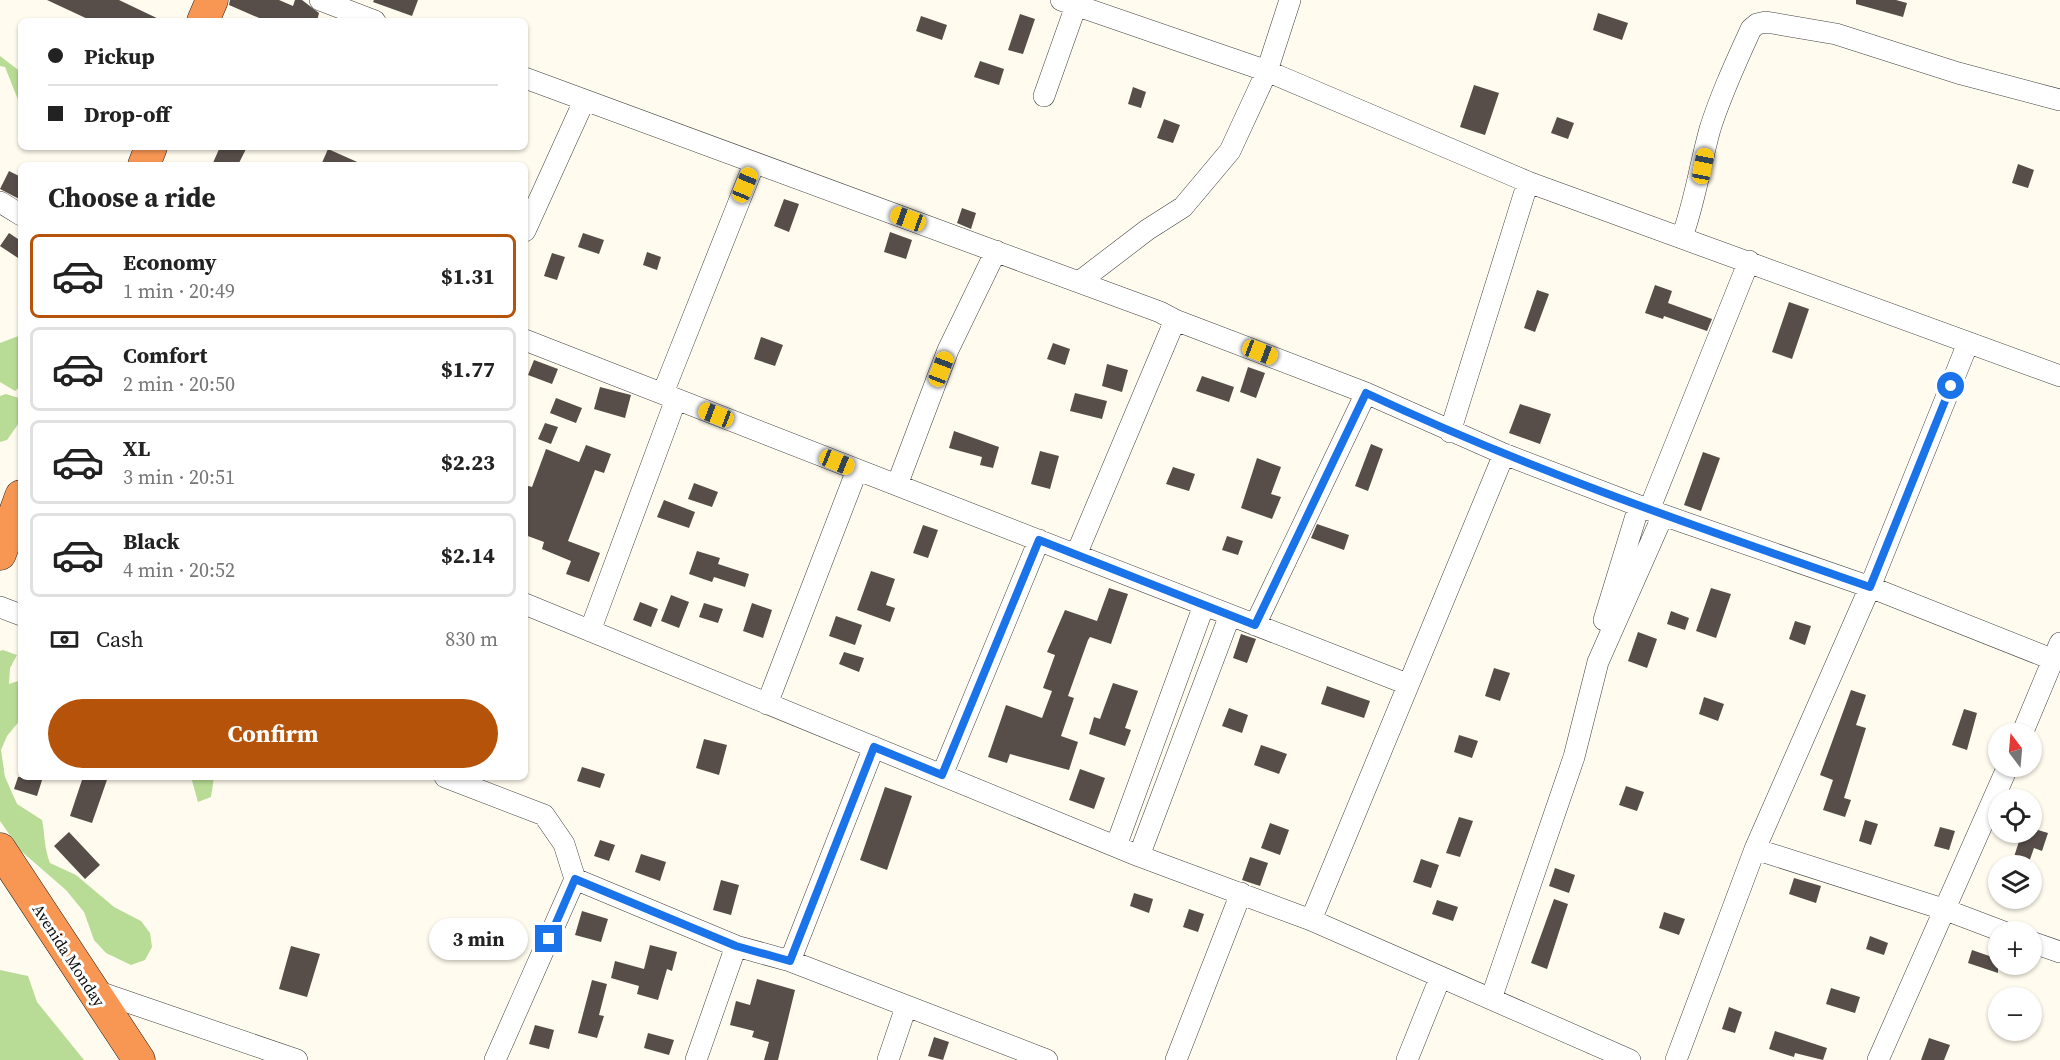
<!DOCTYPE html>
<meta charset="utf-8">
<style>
:root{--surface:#fff;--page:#f6f6f6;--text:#222;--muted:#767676;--line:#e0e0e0;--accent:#b45309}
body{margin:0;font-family:"Source Serif 4",serif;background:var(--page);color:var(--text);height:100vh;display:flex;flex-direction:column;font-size:22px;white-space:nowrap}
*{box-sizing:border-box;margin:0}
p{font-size:20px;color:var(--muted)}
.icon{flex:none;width:33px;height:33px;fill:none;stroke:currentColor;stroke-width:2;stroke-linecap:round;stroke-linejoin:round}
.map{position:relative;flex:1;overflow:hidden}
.details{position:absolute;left:18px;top:162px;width:510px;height:618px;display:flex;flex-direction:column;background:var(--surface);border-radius:9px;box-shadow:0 2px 4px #0004}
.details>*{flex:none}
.guide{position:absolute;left:18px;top:18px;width:510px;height:132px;border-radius:9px;box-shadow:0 2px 4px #0004;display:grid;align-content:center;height:132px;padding:0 30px;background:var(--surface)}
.needle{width:39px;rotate:344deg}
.buttons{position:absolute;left:1988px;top:723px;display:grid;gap:12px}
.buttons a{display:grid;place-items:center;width:54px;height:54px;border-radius:50%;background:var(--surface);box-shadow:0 2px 4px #0004;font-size:30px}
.end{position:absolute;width:27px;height:27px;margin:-14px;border:8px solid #1a73e8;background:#fff;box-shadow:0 0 0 3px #fff}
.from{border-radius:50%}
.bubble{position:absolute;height:42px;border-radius:21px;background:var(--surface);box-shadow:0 2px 4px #0004;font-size:20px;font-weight:700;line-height:42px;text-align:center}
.car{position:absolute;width:18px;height:36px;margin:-18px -9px;border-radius:8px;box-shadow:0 0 4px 2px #0007;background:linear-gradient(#f5c518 24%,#345 0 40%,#f5c518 0 76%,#345 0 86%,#f5c518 0)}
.guide b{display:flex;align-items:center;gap:21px;height:57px;font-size:22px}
.guide b+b{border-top:2px solid var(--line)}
.guide i{width:15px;height:15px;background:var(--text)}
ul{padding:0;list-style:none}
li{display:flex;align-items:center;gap:18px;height:84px;margin:0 12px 9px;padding:0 18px;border:3px solid var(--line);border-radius:9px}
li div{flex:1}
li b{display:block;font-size:22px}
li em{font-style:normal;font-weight:700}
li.active{border-color:var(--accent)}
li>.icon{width:54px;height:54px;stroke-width:1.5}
h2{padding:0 30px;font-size:27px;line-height:72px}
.pay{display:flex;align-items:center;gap:15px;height:66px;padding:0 30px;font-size:22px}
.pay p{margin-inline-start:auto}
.cta{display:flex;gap:12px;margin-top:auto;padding:12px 30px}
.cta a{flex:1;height:69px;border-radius:36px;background:var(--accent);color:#fff;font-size:24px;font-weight:700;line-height:69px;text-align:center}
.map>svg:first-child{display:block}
</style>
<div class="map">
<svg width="2060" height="1060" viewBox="0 0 2060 1060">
<rect width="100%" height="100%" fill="#fffbee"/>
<path fill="#b8dc96" d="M 0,56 L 21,72 L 21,107 L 5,67 L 0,66 Z
M 21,335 L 21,386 L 15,391 L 0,382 L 0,343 Z
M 6,394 L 19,398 L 21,420 L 7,440 L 0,442 L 0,396 Z
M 3,650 L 17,655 L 10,668 L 9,684 L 21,680 L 21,719 L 7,736 L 1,750 L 5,777 L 17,804 L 42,820 C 45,835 44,848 50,863 L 76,875 L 114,907 L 141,921 L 150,933 L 152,947 L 145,960 L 131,965 L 106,953 L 94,940 L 84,912 L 66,890 L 21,851 L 0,821 L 0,651 Z
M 191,777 L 214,777 L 211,797 L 198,802 Z
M 0,970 L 28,976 L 37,1002 L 84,1060 L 0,1060 Z"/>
<path fill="#574e4a" d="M 47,0 L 119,0 L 163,21 L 92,21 Z
M 230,0 L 279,0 L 293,6 L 295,0 L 302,0 L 319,13 L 317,21 L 266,21 L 229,5 Z
M 374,0 L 418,0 L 412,16 L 373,2 Z
M 1856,0 L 1896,0 L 1907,3 L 1903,17 L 1856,4 Z
M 1598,13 L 1628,23 L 1622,40 L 1593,30 Z
M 1020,14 L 1035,19 L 1023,54 L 1008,50 Z
M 921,16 L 947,25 L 942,40 L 916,31 Z
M 980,61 L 1004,69 L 999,85 L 974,77 Z
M 1474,85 L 1499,93 L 1485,135 L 1460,127 Z
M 1133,87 L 1146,92 L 1141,108 L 1128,104 Z
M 1557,117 L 1574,123 L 1568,139 L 1551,133 Z
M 1164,119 L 1180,125 L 1173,143 L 1157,138 Z
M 220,147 L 247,147 L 238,165 L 212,165 Z
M 328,149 L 364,165 L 321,165 Z
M 2018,164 L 2034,170 L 2028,188 L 2012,183 Z
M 9,171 L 21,177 L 21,200 L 0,189 Z
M 784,199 L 799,204 L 789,232 L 774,226 Z
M 962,208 L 976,213 L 971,229 L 957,223 Z
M 890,232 L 912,240 L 906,259 L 884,252 Z
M 9,233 L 21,241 L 21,260 L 0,246 Z
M 583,233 L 604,240 L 599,254 L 578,247 Z
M 647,252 L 661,257 L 657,270 L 643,265 Z
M 552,253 L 565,257 L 557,280 L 544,276 Z
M 1655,285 L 1672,291 L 1668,303 L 1712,319 L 1707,331 L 1664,316 L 1663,319 L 1645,313 Z
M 1537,290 L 1549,294 L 1535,332 L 1524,328 Z
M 1789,302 L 1809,309 L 1792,359 L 1772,352 Z
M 761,337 L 783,345 L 775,366 L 754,359 Z
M 1053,343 L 1070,349 L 1065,365 L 1047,359 Z
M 534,360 L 558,369 L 552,384 L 528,375 Z
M 1107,364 L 1128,370 L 1122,392 L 1102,386 Z
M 1248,367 L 1265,373 L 1256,398 L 1240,392 Z
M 1202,376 L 1234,387 L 1229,402 L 1196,391 Z
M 600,387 L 631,395 L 625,418 L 594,409 Z
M 1075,393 L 1107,401 L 1102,419 L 1070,411 Z
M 556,398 L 582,408 L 576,423 L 550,413 Z
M 1520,404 L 1551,414 L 1540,444 L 1509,433 Z
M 545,423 L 558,427 L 551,444 L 538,439 Z
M 954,431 L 999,447 L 993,468 L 980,465 L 982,457 L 949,448 Z
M 1371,444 L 1383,449 L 1368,491 L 1355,486 Z
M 586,445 L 611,454 L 604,473 L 595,470 L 568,541 L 600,553 L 589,582 L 566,574 L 571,561 L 542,549 L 544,542 L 525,535 L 525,485 L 532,487 L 546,449 L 579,462 Z
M 1040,451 L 1059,456 L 1050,489 L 1031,484 Z
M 1703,452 L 1720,458 L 1701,511 L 1684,505 Z
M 1257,458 L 1281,467 L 1271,494 L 1281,497 L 1272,519 L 1241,508 Z
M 1173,467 L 1195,474 L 1189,491 L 1166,484 Z
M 694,483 L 718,492 L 712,507 L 688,499 Z
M 664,500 L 695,512 L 689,528 L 657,517 Z
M 1317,524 L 1349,535 L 1344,550 L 1311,538 Z
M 923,525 L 938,530 L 928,558 L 913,553 Z
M 1227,536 L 1243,541 L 1238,555 L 1222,550 Z
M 697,551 L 720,558 L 718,564 L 749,574 L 745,587 L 714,577 L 712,582 L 689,574 Z
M 871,571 L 895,579 L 886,605 L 895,608 L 890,622 L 857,610 Z
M 1109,588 L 1128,594 L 1111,644 L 1090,637 L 1088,640 L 1068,696 L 1074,698 L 1061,736 L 1078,742 L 1069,770 L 1010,754 L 1007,763 L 988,757 L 1006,705 L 1042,718 L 1052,691 L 1043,688 L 1055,655 L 1047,652 L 1065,610 L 1097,621 Z
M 1711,588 L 1731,594 L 1716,638 L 1696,631 Z
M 671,595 L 689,602 L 679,628 L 661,621 Z
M 640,602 L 658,609 L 651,627 L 633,620 Z
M 704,603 L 723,609 L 718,623 L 699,617 Z
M 752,603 L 772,610 L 763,638 L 743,631 Z
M 1671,611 L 1689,618 L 1685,630 L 1667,624 Z
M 836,616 L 862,625 L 855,645 L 829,636 Z
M 1795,621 L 1811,626 L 1805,645 L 1789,639 Z
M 1638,632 L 1657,639 L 1647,668 L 1628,661 Z
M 1241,634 L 1256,639 L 1247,663 L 1233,658 Z
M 844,652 L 864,658 L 859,672 L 839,664 Z
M 1494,668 L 1510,673 L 1500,701 L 1485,696 Z
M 1113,683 L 1138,691 L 1125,728 L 1131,730 L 1125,746 L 1089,734 L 1094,717 L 1100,719 Z
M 1327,686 L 1370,701 L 1364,718 L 1321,704 Z
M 1851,690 L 1866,695 L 1856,725 L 1866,728 L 1844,798 L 1851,800 L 1845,817 L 1823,810 L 1833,780 L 1820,775 Z
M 1704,697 L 1724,704 L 1718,721 L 1699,714 Z
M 1229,708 L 1248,715 L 1242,733 L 1222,726 Z
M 1964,709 L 1977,713 L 1967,750 L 1952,745 Z
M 1459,735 L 1478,741 L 1472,758 L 1454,752 Z
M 704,739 L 727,745 L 719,775 L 696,768 Z
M 1261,745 L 1287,754 L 1279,774 L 1254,765 Z
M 582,767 L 605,774 L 600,788 L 577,781 Z
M 1080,769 L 1105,778 L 1094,809 L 1069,800 Z
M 18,777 L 43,777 L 37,796 L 14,789 Z
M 83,777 L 108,777 L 92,823 L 70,816 Z
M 1626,786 L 1644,792 L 1637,811 L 1619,805 Z
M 885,787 L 912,796 L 887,870 L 860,860 Z
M 1459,817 L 1473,821 L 1460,857 L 1446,853 Z
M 1865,820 L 1878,824 L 1871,845 L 1859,841 Z
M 1270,823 L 1289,830 L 1280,855 L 1261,848 Z
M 1940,827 L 1955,831 L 1949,850 L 1934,846 Z
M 2031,828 L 2048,833 L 2042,851 L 2034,848 L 2028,865 L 2013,860 L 2022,832 L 2031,832 Z
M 69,832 L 100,865 L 85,879 L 54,846 Z
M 600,840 L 615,845 L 609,861 L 594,856 Z
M 641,854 L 666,862 L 660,881 L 635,872 Z
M 1250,857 L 1268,863 L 1260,886 L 1242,880 Z
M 1421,859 L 1439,865 L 1431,888 L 1413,882 Z
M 1555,868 L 1575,875 L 1569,893 L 1549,886 Z
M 1794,878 L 1821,886 L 1816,903 L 1789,894 Z
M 721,880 L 739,885 L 731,915 L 713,910 Z
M 1134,893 L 1153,899 L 1149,913 L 1130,906 Z
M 1554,899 L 1568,904 L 1547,969 L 1531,963 Z
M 1437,900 L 1458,907 L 1453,921 L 1432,914 Z
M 1189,909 L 1204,914 L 1198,932 L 1183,927 Z
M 582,911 L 608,919 L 601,942 L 575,935 Z
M 1664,912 L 1685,919 L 1679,935 L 1659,928 Z
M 1870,936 L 1888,943 L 1884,955 L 1866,949 Z
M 650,945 L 677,952 L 672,971 L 667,969 L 658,1000 L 637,994 L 639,986 L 611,978 L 615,961 L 644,969 Z
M 291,946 L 320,954 L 307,997 L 279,989 Z
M 1972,950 L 1998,959 L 1998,973 L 1968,963 Z
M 757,979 L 795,990 L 778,1060 L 764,1060 L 769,1042 L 752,1037 L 754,1031 L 730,1025 L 736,1001 L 750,1005 Z
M 592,980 L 607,984 L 599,1015 L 604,1016 L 597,1038 L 578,1033 Z
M 1831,988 L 1860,997 L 1855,1013 L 1826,1004 Z
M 1729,1007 L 1742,1012 L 1735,1033 L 1722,1029 Z
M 535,1025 L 554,1030 L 549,1049 L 529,1044 Z
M 1775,1031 L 1827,1048 L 1823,1060 L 1795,1053 L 1794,1057 L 1769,1049 Z
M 648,1033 L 674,1040 L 669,1055 L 644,1048 Z
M 934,1037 L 949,1042 L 943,1060 L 928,1056 Z
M 1929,1038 L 1950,1045 L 1944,1060 L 1921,1060 Z"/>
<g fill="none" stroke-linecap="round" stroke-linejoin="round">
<g stroke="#414141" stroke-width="22">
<path id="minor" d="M 320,0 L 375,21
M 1061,0 L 1267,71 L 1528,182 L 2060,376
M 525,78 L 1160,312 L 1175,320 L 1366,393 L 1504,454 L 1663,515 L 1870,587 L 2054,660
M 1044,96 L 1078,0
M 0,202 L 21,215
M 525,231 L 584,101
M 1682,237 C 1695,201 1700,165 1710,129 C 1721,94 1736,62 1751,29 L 1757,24 L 1766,22 L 1836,34 L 1958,73 L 2060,100
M 1079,282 L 1147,230 L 1183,207 L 1230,151 L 1267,71 L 1290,0
M 525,340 L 1407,684
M 663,393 L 754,164
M 1450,432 L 1528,182
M 897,485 L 948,350 L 996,251
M 1649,510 L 1749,261
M 1076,555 L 1175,320
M 525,604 L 1139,856 L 1311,920 L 1630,1060
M 0,607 L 21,615
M 1604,620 L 1639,506
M 1255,625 L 1366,393
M 590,631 L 676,399
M 767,704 L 857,470
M 2022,734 L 2060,643
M 942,775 L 1039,540
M 445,777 L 544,815 L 564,844 L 575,879 L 495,1060
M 1116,846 L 1204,605
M 1755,849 L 1946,910 L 2004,932
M 1139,856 L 1230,615
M 575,879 L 736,946 L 790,961 L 1047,1060
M 1311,920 L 1504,454
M 2031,942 L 2060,952
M 790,961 L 874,747
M 93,990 L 297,1060
M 1491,999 L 1574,757 L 1598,662 L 1663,515
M 696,1060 L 736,946
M 888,1060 L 906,1007
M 1176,1060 L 1241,893
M 1407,1060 L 1440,978
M 1676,1060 L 1755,849 L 1870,587 L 1968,343
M 1878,1060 L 2008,766"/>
</g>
<g stroke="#1f1f1f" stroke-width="33">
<path id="highway" d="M 203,21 L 212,0
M 144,165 L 151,147
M 0,554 L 21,496
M 0,849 L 139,1060"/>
</g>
<use href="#minor" stroke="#fff" stroke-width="21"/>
<use href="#highway" stroke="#f89754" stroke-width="32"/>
</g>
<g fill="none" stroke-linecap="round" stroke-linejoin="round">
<path stroke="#1a73e8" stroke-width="8" d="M 549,939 L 575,879 L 736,946 L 790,961 L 874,747 L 942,775 L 1039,540 L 1255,625 L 1366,393 C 1529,470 1700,528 1870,587 L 1951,386"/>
</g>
<g text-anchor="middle" stroke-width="6" stroke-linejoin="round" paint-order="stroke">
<g font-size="16" fill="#0e0e0e" stroke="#fff">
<text transform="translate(69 955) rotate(57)" y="6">Avenida Monday</text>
</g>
</g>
</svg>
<div class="buttons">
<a><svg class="needle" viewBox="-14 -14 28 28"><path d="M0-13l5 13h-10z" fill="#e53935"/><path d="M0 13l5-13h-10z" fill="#767676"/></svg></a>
<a><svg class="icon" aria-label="locate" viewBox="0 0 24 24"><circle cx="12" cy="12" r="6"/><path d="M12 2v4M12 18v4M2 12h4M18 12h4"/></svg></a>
<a><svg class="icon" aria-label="layers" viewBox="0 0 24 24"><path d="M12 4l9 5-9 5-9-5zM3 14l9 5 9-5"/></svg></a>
<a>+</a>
<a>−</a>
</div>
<i class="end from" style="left:1951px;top:386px"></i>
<i class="end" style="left:549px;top:939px"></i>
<div class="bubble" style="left:429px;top:918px;width:99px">3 min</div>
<i class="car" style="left:1703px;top:166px;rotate:11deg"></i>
<i class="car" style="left:745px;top:185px;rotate:22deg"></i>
<i class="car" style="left:908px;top:219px;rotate:290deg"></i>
<i class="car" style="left:1260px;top:352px;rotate:111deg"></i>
<i class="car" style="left:941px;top:369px;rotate:21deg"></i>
<i class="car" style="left:716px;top:415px;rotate:291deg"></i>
<i class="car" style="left:837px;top:462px;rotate:112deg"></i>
<div class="guide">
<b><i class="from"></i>Pickup</b>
<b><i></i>Drop-off</b>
</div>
<section class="details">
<h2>Choose a ride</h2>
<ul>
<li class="active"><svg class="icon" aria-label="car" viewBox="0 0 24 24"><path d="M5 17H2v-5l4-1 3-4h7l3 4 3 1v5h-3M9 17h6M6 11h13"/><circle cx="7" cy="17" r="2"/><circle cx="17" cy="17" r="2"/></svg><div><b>Economy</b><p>1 min · 20:49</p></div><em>$1.31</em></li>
<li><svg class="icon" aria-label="car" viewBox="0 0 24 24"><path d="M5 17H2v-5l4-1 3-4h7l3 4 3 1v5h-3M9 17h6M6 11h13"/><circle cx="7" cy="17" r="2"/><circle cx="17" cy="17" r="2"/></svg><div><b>Comfort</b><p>2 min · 20:50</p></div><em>$1.77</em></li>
<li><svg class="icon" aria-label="car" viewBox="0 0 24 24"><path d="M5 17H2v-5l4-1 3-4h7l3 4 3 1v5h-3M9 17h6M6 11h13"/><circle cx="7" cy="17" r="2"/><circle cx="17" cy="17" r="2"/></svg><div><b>XL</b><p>3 min · 20:51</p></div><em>$2.23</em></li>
<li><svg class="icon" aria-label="car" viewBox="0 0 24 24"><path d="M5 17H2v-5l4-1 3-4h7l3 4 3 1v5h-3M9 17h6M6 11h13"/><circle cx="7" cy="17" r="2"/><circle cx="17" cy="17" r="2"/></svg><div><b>Black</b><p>4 min · 20:52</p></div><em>$2.14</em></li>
</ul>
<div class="pay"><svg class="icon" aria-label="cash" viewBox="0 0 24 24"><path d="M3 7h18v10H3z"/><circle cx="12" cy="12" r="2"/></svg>Cash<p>830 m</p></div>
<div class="cta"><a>Confirm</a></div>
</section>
</div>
